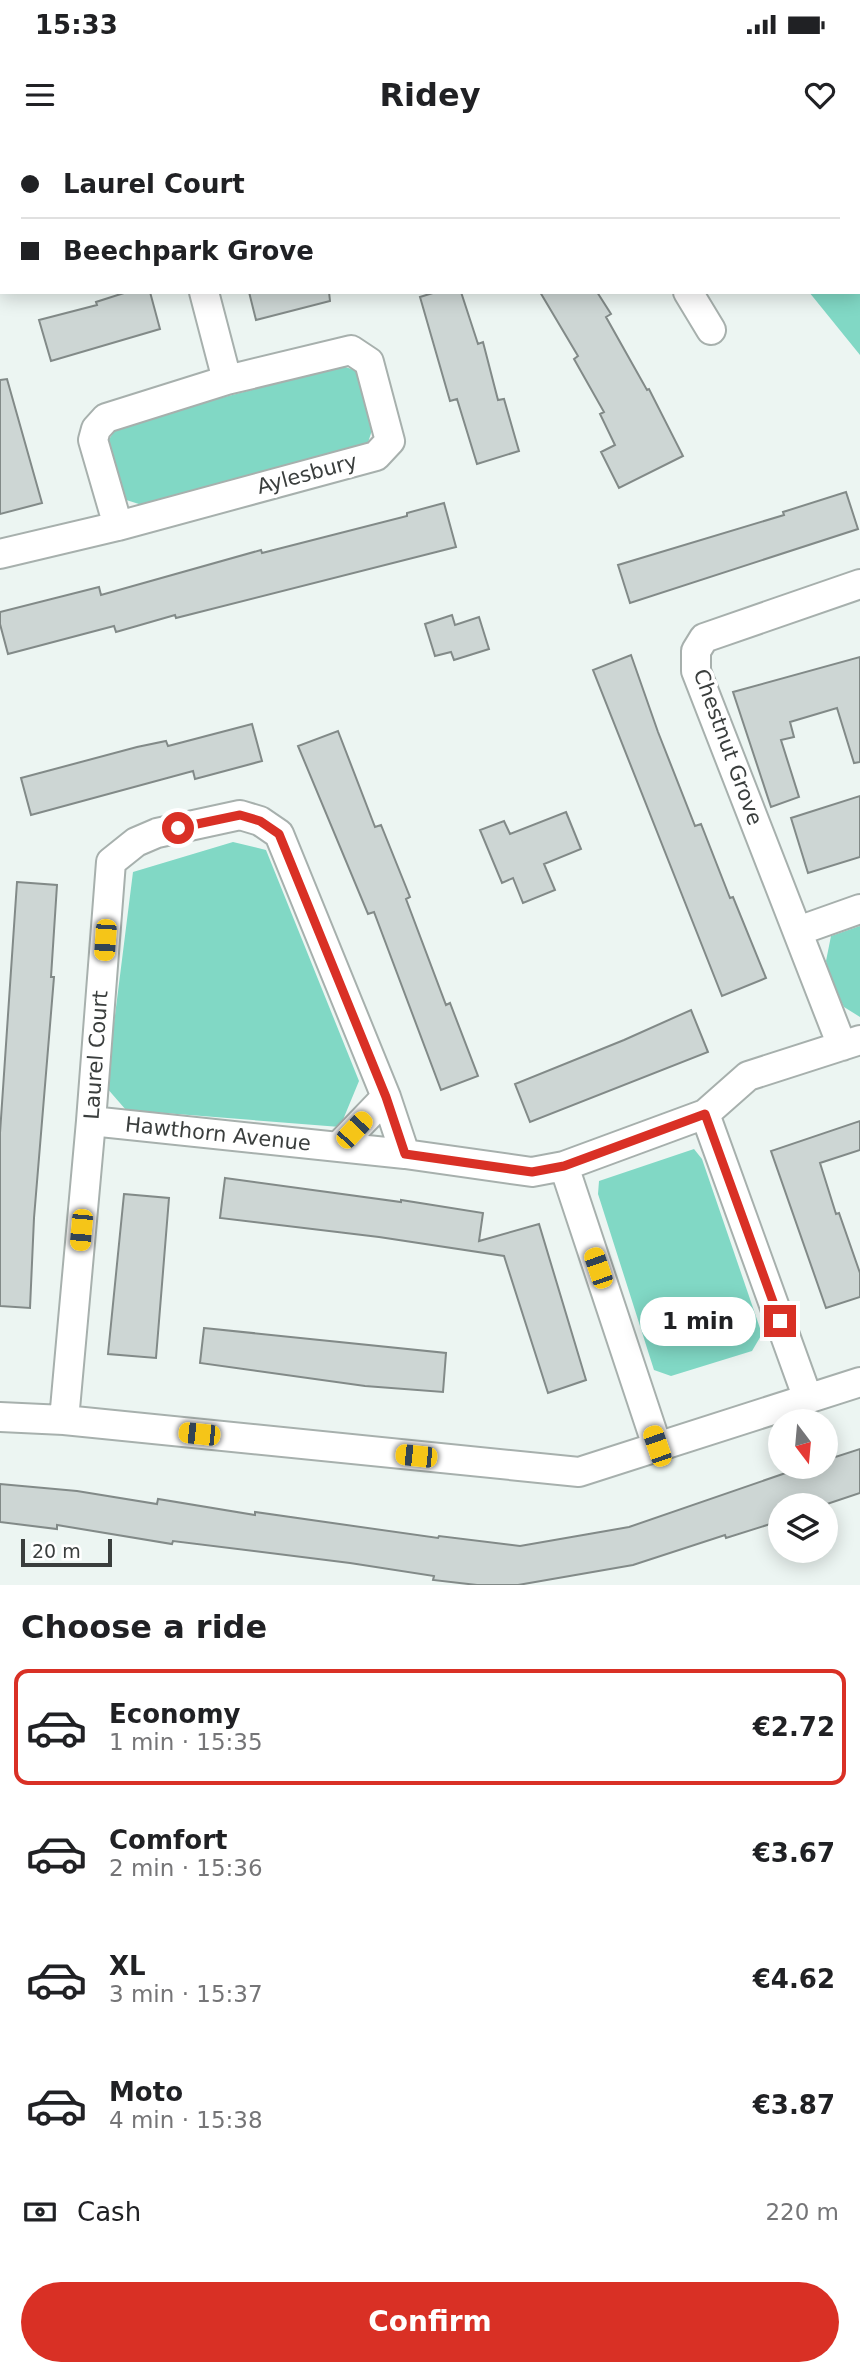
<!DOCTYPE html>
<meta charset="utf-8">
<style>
:root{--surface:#fff;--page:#f2f2f2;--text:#202124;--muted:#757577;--line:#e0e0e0;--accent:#d93025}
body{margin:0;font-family:"DejaVu Sans",sans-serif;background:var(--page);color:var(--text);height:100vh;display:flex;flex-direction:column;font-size:26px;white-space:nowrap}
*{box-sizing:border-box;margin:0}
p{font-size:23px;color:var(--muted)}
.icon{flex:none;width:38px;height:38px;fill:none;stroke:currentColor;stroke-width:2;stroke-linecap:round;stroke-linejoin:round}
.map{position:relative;height:1445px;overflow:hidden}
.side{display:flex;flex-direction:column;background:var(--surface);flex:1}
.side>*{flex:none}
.hud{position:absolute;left:0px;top:0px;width:861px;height:154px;box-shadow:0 4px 18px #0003;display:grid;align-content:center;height:154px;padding:0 21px;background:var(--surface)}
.needle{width:46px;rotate:164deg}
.fabs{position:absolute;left:768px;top:1269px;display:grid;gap:14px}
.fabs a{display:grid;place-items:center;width:70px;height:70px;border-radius:50%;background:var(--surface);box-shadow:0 4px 18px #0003;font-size:35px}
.scale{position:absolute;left:21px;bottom:18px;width:91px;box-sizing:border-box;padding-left:7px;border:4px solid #3a3e3d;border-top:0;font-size:19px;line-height:24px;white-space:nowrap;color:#3a3e3d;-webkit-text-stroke:5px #fff;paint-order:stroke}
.end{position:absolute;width:32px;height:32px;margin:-16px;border:9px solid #d93025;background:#fff;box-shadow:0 0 0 4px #fff}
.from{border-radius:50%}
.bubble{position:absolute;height:49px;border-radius:24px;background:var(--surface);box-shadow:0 4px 18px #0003;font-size:23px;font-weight:700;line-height:49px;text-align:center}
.car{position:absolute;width:21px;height:42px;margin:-21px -10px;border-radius:9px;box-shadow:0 0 5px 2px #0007;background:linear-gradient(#f5c518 24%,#345 0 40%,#f5c518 0 76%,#345 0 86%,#f5c518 0)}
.hud b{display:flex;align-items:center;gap:24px;height:66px;font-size:26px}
.hud b+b{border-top:2px solid var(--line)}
.hud i{width:18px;height:18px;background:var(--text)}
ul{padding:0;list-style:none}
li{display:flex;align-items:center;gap:21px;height:116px;margin:0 14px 10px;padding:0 7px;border:4px solid transparent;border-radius:14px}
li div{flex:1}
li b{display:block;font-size:26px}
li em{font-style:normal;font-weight:700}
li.on{border-color:var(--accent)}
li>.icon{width:63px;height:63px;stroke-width:1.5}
h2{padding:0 21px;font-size:32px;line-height:84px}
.pay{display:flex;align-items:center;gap:18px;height:77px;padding:0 21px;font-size:26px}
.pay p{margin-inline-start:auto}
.cta{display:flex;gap:14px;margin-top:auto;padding:14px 21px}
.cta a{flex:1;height:80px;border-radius:42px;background:var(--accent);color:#fff;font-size:28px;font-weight:700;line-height:80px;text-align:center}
.status{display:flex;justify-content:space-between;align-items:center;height:49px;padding:0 35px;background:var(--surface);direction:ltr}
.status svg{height:19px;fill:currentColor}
header{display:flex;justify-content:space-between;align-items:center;height:91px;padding:0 21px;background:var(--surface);font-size:32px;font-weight:700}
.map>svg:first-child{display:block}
</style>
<div class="status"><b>15:33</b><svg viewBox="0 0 49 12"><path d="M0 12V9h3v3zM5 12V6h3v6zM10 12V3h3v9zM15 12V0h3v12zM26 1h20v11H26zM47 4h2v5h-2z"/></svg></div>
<header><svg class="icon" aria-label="menu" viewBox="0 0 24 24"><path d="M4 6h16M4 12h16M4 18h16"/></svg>Ridey<svg class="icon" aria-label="heart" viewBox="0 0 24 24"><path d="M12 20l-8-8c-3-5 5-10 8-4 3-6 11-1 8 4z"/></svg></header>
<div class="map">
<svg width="860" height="1445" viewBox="0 0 860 1445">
<rect width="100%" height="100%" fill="#ecf5f2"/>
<path fill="#81d8c5" d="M 622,0 L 860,0 L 860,215 L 809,152 L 859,152 L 859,2 Z
M 342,226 L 358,231 L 372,290 L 366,309 L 142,365 L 120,358 L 108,301 L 118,285 Z
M 233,702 L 266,710 L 359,941 L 340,987 L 126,970 L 106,947 L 133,732 Z
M 860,786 L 860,877 L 844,867 L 831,843 L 826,821 L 831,796 Z
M 694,1009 L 702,1019 L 762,1194 L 752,1211 L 671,1236 L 654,1230 L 598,1054 L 599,1041 Z"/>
<path fill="#cdd6d4" stroke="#828a88" stroke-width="2" d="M 127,152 L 150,152 L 160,189 L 51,221 L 39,180 L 97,165 L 96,162 Z
M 249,152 L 329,152 L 330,161 L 256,180 Z
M 436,152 L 461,152 L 478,204 L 483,202 L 498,260 L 504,259 L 519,311 L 477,324 L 457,259 L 450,261 L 420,157 Z
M 540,152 L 597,152 L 611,174 L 606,177 L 647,250 L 649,249 L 683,316 L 619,348 L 601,312 L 615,305 L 600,274 L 604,272 L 574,219 L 578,216 Z
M 7,239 L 42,363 L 0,374 L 0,240 Z
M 846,352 L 858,389 L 630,463 L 618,425 L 784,375 L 783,372 Z
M 444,363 L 456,407 L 176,478 L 175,475 L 116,492 L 114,486 L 8,514 L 0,484 L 0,472 L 99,447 L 101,455 L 261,410 L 262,413 L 407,376 L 407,373 Z
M 452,475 L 455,485 L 479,477 L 489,509 L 454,520 L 451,512 L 435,516 L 425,484 Z
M 631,515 L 658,592 L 695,686 L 701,684 L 730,758 L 733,757 L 766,838 L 722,856 L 593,530 Z
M 860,517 L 860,622 L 854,623 L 837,568 L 790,582 L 794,597 L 781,600 L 799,657 L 771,667 L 733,552 Z
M 252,584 L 262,621 L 195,639 L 193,631 L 31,675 L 21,638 L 137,607 L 166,601 L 168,606 Z
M 338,591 L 375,687 L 381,685 L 410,757 L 406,759 L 446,865 L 450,863 L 478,936 L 441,950 L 374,772 L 368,774 L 298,606 Z
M 860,656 L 860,717 L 808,733 L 791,678 Z
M 566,672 L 581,709 L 544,724 L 555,750 L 523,763 L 513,738 L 502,743 L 480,690 L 504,681 L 510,694 Z
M 17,742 L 57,745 L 51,837 L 54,837 L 34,1078 L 30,1168 L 0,1166 L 0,993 Z
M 691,870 L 708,912 L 530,982 L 515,944 L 624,900 Z
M 860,981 L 860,1010 L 820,1023 L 836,1074 L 839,1073 L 860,1133 L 860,1157 L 826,1168 L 771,1011 Z
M 225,1038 L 401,1062 L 401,1060 L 483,1073 L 479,1101 L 539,1084 L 586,1240 L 548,1253 L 504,1116 L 379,1097 L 220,1078 Z
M 124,1054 L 169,1058 L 156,1218 L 108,1214 Z
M 204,1188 L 446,1213 L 443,1252 L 365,1246 L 200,1223 Z
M 860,1309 L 860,1353 L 824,1365 L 780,1365 L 780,1381 L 726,1398 L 725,1395 L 633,1425 L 518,1445 L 477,1445 L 433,1440 L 434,1436 L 350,1423 L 173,1401 L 172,1404 L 57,1385 L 57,1389 L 0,1382 L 0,1344 L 77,1351 L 157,1364 L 158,1359 L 255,1375 L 255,1372 L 438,1398 L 439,1396 L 520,1406 L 629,1387 L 806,1326 L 826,1326 L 826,1320 Z"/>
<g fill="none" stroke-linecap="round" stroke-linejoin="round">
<g stroke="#a7b0ad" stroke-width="32">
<path id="street" d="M 163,0 L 163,2
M 569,0 L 570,2
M 688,152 L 711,190
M 118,386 L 93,300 L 96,289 L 106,278 L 227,240
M 0,414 L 118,386 L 376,316 L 390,301 L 369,222 L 351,210 L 227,240 L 204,152
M 798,791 L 860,769
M 842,906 L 696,531 L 696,511 L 704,498 L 860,444
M 705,974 L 808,1259
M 91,981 L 405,1014 L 532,1032 L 564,1026 L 705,974 L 748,936 L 860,900
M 338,1007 L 386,957
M 564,1026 L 657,1306
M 0,1277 L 64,1280 L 579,1332 L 860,1242
M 64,1280 L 91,981 L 111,722 L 136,702 L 157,693 L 240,675 L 260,681 L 279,694 L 386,957 L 405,1014"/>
</g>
<use href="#street" stroke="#fff" stroke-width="28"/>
</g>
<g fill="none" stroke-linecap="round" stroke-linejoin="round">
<path stroke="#d93025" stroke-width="9" d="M 178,688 L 240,675 L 260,681 L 279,694 L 386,957 L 405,1014 L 532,1032 L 564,1026 L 705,974 L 780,1181"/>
</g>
<g text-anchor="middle" stroke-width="7" stroke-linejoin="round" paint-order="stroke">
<g font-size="21" fill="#3a3e3d" stroke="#fff">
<text transform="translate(307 334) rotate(-15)" y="7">Aylesbury</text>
<text transform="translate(728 607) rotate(70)" y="7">Chestnut Grove</text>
<text transform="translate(96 915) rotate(-86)" y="7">Laurel Court</text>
<text transform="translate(218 994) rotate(6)" y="7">Hawthorn Avenue</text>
</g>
</g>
</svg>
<div class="fabs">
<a><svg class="needle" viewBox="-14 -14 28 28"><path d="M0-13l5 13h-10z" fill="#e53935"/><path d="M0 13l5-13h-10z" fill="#757577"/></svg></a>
<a><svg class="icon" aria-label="layers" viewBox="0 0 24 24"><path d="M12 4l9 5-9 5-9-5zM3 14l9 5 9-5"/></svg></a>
</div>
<div class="scale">20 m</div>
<i class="end from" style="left:178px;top:688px"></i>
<i class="end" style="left:780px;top:1181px"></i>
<div class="bubble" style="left:640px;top:1157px;width:116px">1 min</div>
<i class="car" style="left:105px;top:800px;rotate:184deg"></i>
<i class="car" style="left:354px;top:990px;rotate:43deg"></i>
<i class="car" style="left:81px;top:1090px;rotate:185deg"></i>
<i class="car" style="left:598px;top:1128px;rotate:341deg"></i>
<i class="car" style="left:199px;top:1294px;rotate:276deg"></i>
<i class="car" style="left:657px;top:1306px;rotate:341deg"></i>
<i class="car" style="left:416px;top:1316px;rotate:276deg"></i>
<div class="hud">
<b><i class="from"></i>Laurel Court</b>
<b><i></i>Beechpark Grove</b>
</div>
</div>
<section class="side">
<h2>Choose a ride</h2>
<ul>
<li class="on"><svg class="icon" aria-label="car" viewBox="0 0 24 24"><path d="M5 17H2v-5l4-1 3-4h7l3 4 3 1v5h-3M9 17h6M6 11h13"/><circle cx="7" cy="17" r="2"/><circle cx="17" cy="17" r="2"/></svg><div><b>Economy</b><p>1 min · 15:35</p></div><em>€2.72</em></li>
<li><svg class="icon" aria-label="car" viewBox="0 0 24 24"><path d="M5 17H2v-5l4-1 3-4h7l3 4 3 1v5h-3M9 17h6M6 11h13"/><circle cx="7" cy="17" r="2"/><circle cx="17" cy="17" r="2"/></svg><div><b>Comfort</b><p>2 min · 15:36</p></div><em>€3.67</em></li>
<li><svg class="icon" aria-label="car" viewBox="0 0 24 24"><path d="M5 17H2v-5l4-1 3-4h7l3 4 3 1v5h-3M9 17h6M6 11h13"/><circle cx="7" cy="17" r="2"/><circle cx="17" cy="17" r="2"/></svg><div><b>XL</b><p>3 min · 15:37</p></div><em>€4.62</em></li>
<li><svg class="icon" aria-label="car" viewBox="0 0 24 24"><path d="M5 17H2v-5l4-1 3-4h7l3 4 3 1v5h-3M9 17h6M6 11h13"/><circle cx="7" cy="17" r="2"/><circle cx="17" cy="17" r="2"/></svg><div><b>Moto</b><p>4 min · 15:38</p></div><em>€3.87</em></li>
</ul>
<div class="pay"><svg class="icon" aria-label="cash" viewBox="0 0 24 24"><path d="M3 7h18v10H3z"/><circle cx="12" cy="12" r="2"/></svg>Cash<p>220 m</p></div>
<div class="cta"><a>Confirm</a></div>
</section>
